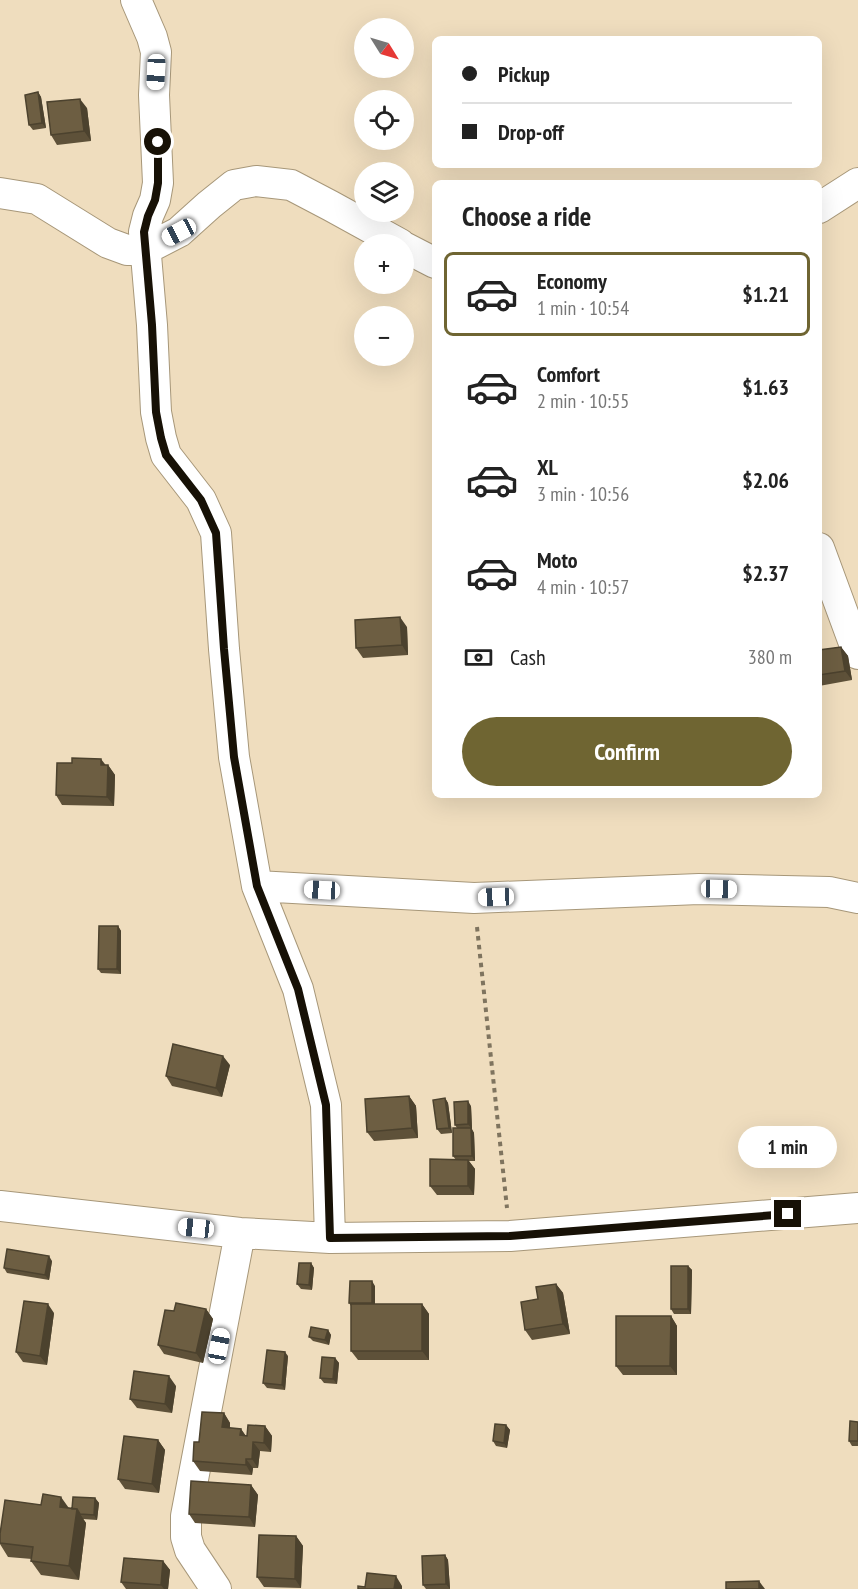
<!DOCTYPE html>
<meta charset="utf-8">
<style>
:root{--surface:#fff;--page:#f2f2f2;--text:#222;--muted:#767676;--line:#e0e0e0;--accent:#6f6532}
body{margin:0;font-family:"PT Sans Narrow",sans-serif;background:var(--page);color:var(--text);height:100vh;display:flex;flex-direction:column;font-size:22px;white-space:nowrap}
*{box-sizing:border-box;margin:0}
p{font-size:20px;color:var(--muted)}
.icon{flex:none;width:33px;height:33px;fill:none;stroke:currentColor;stroke-width:2;stroke-linecap:round;stroke-linejoin:round}
.map{position:relative;flex:1;overflow:hidden}
.details{position:absolute;left:432px;top:180px;width:390px;height:618px;display:flex;flex-direction:column;background:var(--surface);border-radius:9px;box-shadow:0 6px 24px #0002}
.details>*{flex:none}
.hud{position:absolute;left:432px;top:36px;width:390px;height:132px;border-radius:9px;box-shadow:0 6px 24px #0002;display:grid;align-content:center;height:132px;padding:0 30px;background:var(--surface)}
.needle{width:39px;rotate:127deg}
.fabs{position:absolute;left:354px;top:18px;display:grid;gap:12px}
.fabs a{display:grid;place-items:center;width:60px;height:60px;border-radius:50%;background:var(--surface);box-shadow:0 6px 24px #0002;font-size:30px}
.end{position:absolute;width:27px;height:27px;margin:-14px;border:8px solid #171106;background:#fff;box-shadow:0 0 0 3px #fff}
.from{border-radius:50%}
.bubble{position:absolute;height:42px;border-radius:21px;background:var(--surface);box-shadow:0 6px 24px #0002;font-size:20px;font-weight:800;line-height:42px;text-align:center}
.car{position:absolute;width:18px;height:36px;margin:-18px -9px;border-radius:8px;box-shadow:0 0 4px 2px #0007;background:linear-gradient(#fff 24%,#345 0 40%,#fff 0 76%,#345 0 86%,#fff 0)}
.hud b{display:flex;align-items:center;gap:21px;height:57px;font-size:22px}
.hud b+b{border-top:2px solid var(--line)}
.hud i{width:15px;height:15px;background:var(--text)}
ul{padding:0;list-style:none}
li{display:flex;align-items:center;gap:18px;height:84px;margin:0 12px 9px;padding:0 18px;border:3px solid transparent;border-radius:9px}
li div{flex:1}
li b{display:block;font-size:22px}
li em{font-style:normal;font-weight:800}
li.current{border-color:var(--accent)}
li>.icon{width:54px;height:54px;stroke-width:1.5}
h2{padding:0 30px;font-size:27px;line-height:72px}
.pay{display:flex;align-items:center;gap:15px;height:66px;padding:0 30px;font-size:22px}
.pay p{margin-inline-start:auto}
.button{display:flex;gap:12px;margin-top:auto;padding:12px 30px}
.button a{flex:1;height:69px;border-radius:36px;background:var(--accent);color:#fff;font-size:24px;font-weight:800;line-height:69px;text-align:center}
.map>svg:first-child{display:block}
</style>
<div class="map">
<svg width="858" height="1589" viewBox="0 0 858 1589">
<rect width="100%" height="100%" fill="#efddbe"/>
<g fill="none" stroke-linecap="round" stroke-linejoin="round">
<g stroke="#a79779" stroke-width="32">
<path id="minor" d="M 136,0 L 152,37 L 156,52 L 154,95 L 158,183 L 155,200 L 148,216 L 144,232 L 152,325 L 156,412 L 161,438 L 166,455 L 201,500 L 216,533 L 224,649 L 234,757 L 257,886 L 298,989 L 326,1105 L 330,1238
M 0,193 L 37,199 L 108,243 L 127,250 L 146,249 L 179,232 L 209,205 L 234,185 L 256,181 L 291,185 L 331,206 L 400,244
M 819,208 L 858,183
M 404,247 L 435,263
M 819,548 L 858,654
M 257,886 L 474,898 L 699,889 L 829,892 L 858,898
M 0,1206 L 240,1233 L 330,1238 L 510,1236 L 858,1208
M 216,1589 L 190,1550 L 186,1537 L 186,1516 L 240,1233"/>
</g>
<path stroke="#7f745f" stroke-width="4" stroke-dasharray="4.5 4.5" stroke-linecap="butt" d="M 477,927 L 507,1208"/>
<use href="#minor" stroke="#fff" stroke-width="30"/>
</g>
<path fill="#5e5139" d="M 38,92 L 41,97 L 46,128 L 33,130 L 29,125 Z
M 87,108 L 91,141 L 57,145 L 51,135 Z
M 407,627 L 408,655 L 363,658 L 356,648 Z
M 841,647 L 848,656 L 852,680 L 819,686 L 819,650 Z
M 106,765 L 108,765 L 115,775 L 114,806 L 62,805 L 56,795 Z
M 118,926 L 121,931 L 121,974 L 101,973 L 98,969 Z
M 230,1065 L 222,1097 L 172,1086 L 166,1076 Z
M 409,1096 L 416,1106 L 418,1138 L 374,1141 L 367,1132 Z
M 445,1098 L 448,1103 L 452,1133 L 441,1134 L 437,1129 Z
M 471,1106 L 472,1129 L 474,1133 L 475,1161 L 469,1161 L 475,1169 L 474,1195 L 437,1195 L 430,1186 L 456,1160 L 453,1156 L 457,1128 L 455,1125 Z
M 52,1261 L 49,1280 L 7,1273 L 4,1268 Z
M 311,1263 L 314,1268 L 312,1290 L 301,1289 L 297,1284 Z
M 688,1266 L 692,1270 L 691,1314 L 674,1314 L 671,1309 Z
M 556,1284 L 563,1293 L 570,1334 L 532,1340 L 525,1330 L 538,1299 Z
M 375,1286 L 375,1304 L 422,1304 L 429,1314 L 429,1360 L 358,1360 L 351,1351 L 351,1306 L 349,1303 Z
M 206,1309 L 213,1319 L 203,1363 L 164,1354 L 158,1345 L 174,1311 Z
M 54,1313 L 47,1365 L 23,1362 L 16,1352 Z
M 671,1316 L 677,1326 L 677,1375 L 623,1375 L 616,1366 Z
M 328,1330 L 331,1335 L 329,1345 L 313,1341 L 309,1337 Z
M 288,1356 L 285,1390 L 267,1388 L 263,1383 Z
M 335,1358 L 339,1363 L 337,1384 L 324,1383 L 320,1378 Z
M 176,1386 L 172,1413 L 137,1408 L 130,1399 Z
M 224,1413 L 230,1423 L 230,1428 L 241,1429 L 246,1436 L 265,1426 L 272,1436 L 271,1452 L 260,1451 L 258,1468 L 253,1468 L 252,1475 L 200,1471 L 193,1461 L 199,1442 Z
M 858,1422 L 858,1446 L 852,1446 L 849,1441 Z
M 506,1425 L 510,1430 L 507,1448 L 496,1446 L 493,1441 Z
M 158,1440 L 165,1450 L 159,1493 L 125,1489 L 118,1479 Z
M 251,1485 L 258,1495 L 255,1527 L 195,1523 L 189,1514 Z
M 95,1498 L 99,1503 L 97,1520 L 83,1519 L 86,1523 L 79,1580 L 41,1575 L 31,1561 L 32,1559 L 8,1557 L 0,1544 L 0,1534 L 69,1508 L 72,1509 Z
M 296,1536 L 303,1546 L 301,1588 L 264,1587 L 257,1577 Z
M 445,1555 L 448,1560 L 450,1589 L 426,1589 L 423,1585 Z
M 163,1561 L 170,1570 L 168,1589 L 126,1589 L 121,1582 Z"/>
<path fill="#4c422e" d="M 38,92 L 41,97 L 46,128 L 42,123 Z
M 80,99 L 87,108 L 91,141 L 84,131 Z
M 400,617 L 407,627 L 408,655 L 402,645 Z
M 841,647 L 848,656 L 852,680 L 845,671 Z
M 101,759 L 108,768 L 108,765 L 115,775 L 114,806 L 107,797 L 101,765 Z
M 118,926 L 121,931 L 121,974 L 117,969 Z
M 223,1056 L 230,1065 L 222,1097 L 216,1088 Z
M 409,1096 L 416,1106 L 418,1138 L 412,1128 Z
M 445,1098 L 448,1103 L 452,1133 L 449,1128 Z
M 468,1101 L 471,1106 L 472,1129 L 468,1124 Z
M 471,1128 L 474,1133 L 475,1161 L 472,1156 Z
M 468,1160 L 475,1169 L 474,1195 L 468,1186 Z
M 49,1256 L 52,1261 L 49,1280 L 45,1275 Z
M 311,1263 L 314,1268 L 312,1290 L 309,1285 Z
M 688,1266 L 692,1270 L 691,1314 L 688,1309 Z
M 372,1281 L 375,1286 L 375,1308 L 372,1303 Z
M 556,1284 L 563,1293 L 570,1334 L 563,1324 Z
M 48,1304 L 54,1313 L 47,1365 L 40,1356 Z
M 422,1304 L 429,1314 L 429,1360 L 422,1351 Z
M 206,1309 L 213,1319 L 203,1363 L 196,1353 Z
M 671,1316 L 677,1326 L 677,1375 L 670,1366 Z
M 328,1330 L 331,1335 L 329,1345 L 325,1340 Z
M 285,1352 L 288,1356 L 285,1390 L 282,1385 Z
M 335,1358 L 339,1363 L 337,1384 L 333,1379 Z
M 169,1376 L 176,1386 L 172,1413 L 165,1404 Z
M 224,1413 L 230,1423 L 229,1437 L 222,1427 Z
M 506,1425 L 510,1430 L 507,1448 L 504,1443 Z
M 265,1426 L 272,1436 L 271,1452 L 264,1443 Z
M 241,1429 L 247,1438 L 240,1435 Z
M 158,1440 L 165,1450 L 159,1493 L 152,1484 Z
M 253,1442 L 260,1451 L 258,1468 L 252,1459 Z
M 246,1459 L 253,1468 L 252,1475 L 246,1465 Z
M 251,1485 L 258,1495 L 255,1527 L 249,1517 Z
M 61,1497 L 71,1511 L 60,1507 Z
M 95,1498 L 99,1503 L 97,1520 L 94,1515 Z
M 77,1509 L 86,1523 L 79,1580 L 69,1566 Z
M 296,1536 L 303,1546 L 301,1588 L 295,1579 Z
M 445,1555 L 448,1560 L 450,1589 L 446,1584 Z
M 163,1561 L 170,1570 L 168,1589 L 164,1589 L 161,1585 Z
M 396,1576 L 402,1586 L 402,1589 L 394,1589 Z
M 759,1581 L 765,1589 L 759,1589 Z"/>
<path fill="#6d5e42" stroke="#4c422e" stroke-width="1.5" d="M 38,92 L 42,123 L 29,125 L 25,95 Z
M 80,99 L 84,131 L 51,135 L 47,102 Z
M 400,617 L 402,645 L 356,648 L 355,620 Z
M 841,647 L 845,671 L 819,675 L 819,650 Z
M 72,758 L 101,759 L 101,765 L 108,765 L 107,797 L 56,795 L 57,763 L 72,763 Z
M 99,926 L 118,926 L 117,969 L 98,969 Z
M 173,1044 L 223,1056 L 216,1088 L 166,1076 Z
M 409,1096 L 412,1128 L 367,1132 L 365,1099 Z
M 445,1098 L 449,1128 L 437,1129 L 433,1100 Z
M 468,1101 L 468,1124 L 455,1125 L 454,1102 Z
M 453,1128 L 471,1128 L 472,1156 L 453,1156 Z
M 430,1159 L 468,1160 L 468,1186 L 430,1186 Z
M 7,1249 L 49,1256 L 45,1275 L 4,1268 Z
M 299,1263 L 311,1263 L 309,1285 L 297,1284 Z
M 671,1266 L 688,1266 L 688,1309 L 671,1309 Z
M 350,1281 L 372,1281 L 372,1303 L 349,1303 Z
M 556,1284 L 563,1324 L 525,1330 L 521,1302 L 538,1299 L 536,1287 Z
M 24,1301 L 48,1304 L 40,1356 L 16,1352 Z
M 176,1303 L 206,1309 L 196,1353 L 158,1345 L 165,1310 L 174,1311 Z
M 351,1304 L 422,1304 L 422,1351 L 351,1351 Z
M 616,1316 L 671,1316 L 670,1366 L 616,1366 Z
M 311,1327 L 328,1330 L 325,1340 L 309,1337 Z
M 267,1350 L 285,1352 L 282,1385 L 263,1383 Z
M 322,1357 L 335,1358 L 333,1379 L 320,1378 Z
M 134,1371 L 169,1376 L 165,1404 L 130,1399 Z
M 202,1412 L 224,1413 L 222,1427 L 241,1429 L 240,1435 L 247,1436 L 248,1425 L 265,1426 L 264,1443 L 253,1442 L 252,1459 L 246,1459 L 246,1465 L 193,1461 L 194,1442 L 199,1442 Z
M 850,1421 L 858,1422 L 858,1441 L 849,1441 Z
M 495,1424 L 506,1425 L 504,1443 L 493,1441 Z
M 124,1436 L 158,1440 L 152,1484 L 118,1479 Z
M 191,1481 L 251,1485 L 249,1517 L 189,1514 Z
M 43,1494 L 61,1497 L 60,1507 L 77,1509 L 69,1566 L 31,1561 L 33,1547 L 0,1543 L 0,1534 L 5,1500 L 41,1505 Z
M 73,1497 L 95,1498 L 94,1515 L 80,1514 L 77,1509 L 72,1509 Z
M 259,1535 L 296,1536 L 295,1579 L 257,1577 Z
M 445,1555 L 446,1584 L 423,1585 L 422,1556 Z
M 124,1558 L 163,1561 L 161,1585 L 121,1582 Z
M 367,1573 L 396,1576 L 394,1589 L 358,1589 L 358,1586 L 365,1587 Z
M 759,1581 L 759,1589 L 726,1589 L 726,1582 Z"/>
<g fill="none" stroke-linecap="round" stroke-linejoin="round">
<path stroke="#171106" stroke-width="8" d="M 158,142 L 158,183 L 155,200 L 148,216 L 144,232 L 152,325 L 156,412 L 161,438 L 166,455 L 201,500 L 216,533 L 224,649 L 234,757 L 257,886 L 298,989 L 326,1105 L 330,1238 L 510,1236 L 788,1214"/>
</g>
</svg>
<div class="fabs">
<a><svg class="needle" viewBox="-14 -14 28 28"><path d="M0-13l5 13h-10z" fill="#e53935"/><path d="M0 13l5-13h-10z" fill="#767676"/></svg></a>
<a><svg class="icon" aria-label="locate" viewBox="0 0 24 24"><circle cx="12" cy="12" r="6"/><path d="M12 2v4M12 18v4M2 12h4M18 12h4"/></svg></a>
<a><svg class="icon" aria-label="layers" viewBox="0 0 24 24"><path d="M12 4l9 5-9 5-9-5zM3 14l9 5 9-5"/></svg></a>
<a>+</a>
<a>−</a>
</div>
<i class="end from" style="left:158px;top:142px"></i>
<i class="end" style="left:788px;top:1214px"></i>
<div class="bubble" style="left:738px;top:1126px;width:99px">1 min</div>
<i class="car" style="left:156px;top:72px;rotate:183deg"></i>
<i class="car" style="left:179px;top:232px;rotate:242deg"></i>
<i class="car" style="left:719px;top:889px;rotate:91deg"></i>
<i class="car" style="left:322px;top:890px;rotate:273deg"></i>
<i class="car" style="left:496px;top:897px;rotate:268deg"></i>
<i class="car" style="left:196px;top:1228px;rotate:276deg"></i>
<i class="car" style="left:219px;top:1346px;rotate:11deg"></i>
<div class="hud">
<b><i class="from"></i>Pickup</b>
<b><i></i>Drop-off</b>
</div>
<section class="details">
<h2>Choose a ride</h2>
<ul>
<li class="current"><svg class="icon" aria-label="car" viewBox="0 0 24 24"><path d="M5 17H2v-5l4-1 3-4h7l3 4 3 1v5h-3M9 17h6M6 11h13"/><circle cx="7" cy="17" r="2"/><circle cx="17" cy="17" r="2"/></svg><div><b>Economy</b><p>1 min · 10:54</p></div><em>$1.21</em></li>
<li><svg class="icon" aria-label="car" viewBox="0 0 24 24"><path d="M5 17H2v-5l4-1 3-4h7l3 4 3 1v5h-3M9 17h6M6 11h13"/><circle cx="7" cy="17" r="2"/><circle cx="17" cy="17" r="2"/></svg><div><b>Comfort</b><p>2 min · 10:55</p></div><em>$1.63</em></li>
<li><svg class="icon" aria-label="car" viewBox="0 0 24 24"><path d="M5 17H2v-5l4-1 3-4h7l3 4 3 1v5h-3M9 17h6M6 11h13"/><circle cx="7" cy="17" r="2"/><circle cx="17" cy="17" r="2"/></svg><div><b>XL</b><p>3 min · 10:56</p></div><em>$2.06</em></li>
<li><svg class="icon" aria-label="car" viewBox="0 0 24 24"><path d="M5 17H2v-5l4-1 3-4h7l3 4 3 1v5h-3M9 17h6M6 11h13"/><circle cx="7" cy="17" r="2"/><circle cx="17" cy="17" r="2"/></svg><div><b>Moto</b><p>4 min · 10:57</p></div><em>$2.37</em></li>
</ul>
<div class="pay"><svg class="icon" aria-label="cash" viewBox="0 0 24 24"><path d="M3 7h18v10H3z"/><circle cx="12" cy="12" r="2"/></svg>Cash<p>380 m</p></div>
<div class="button"><a>Confirm</a></div>
</section>
</div>
